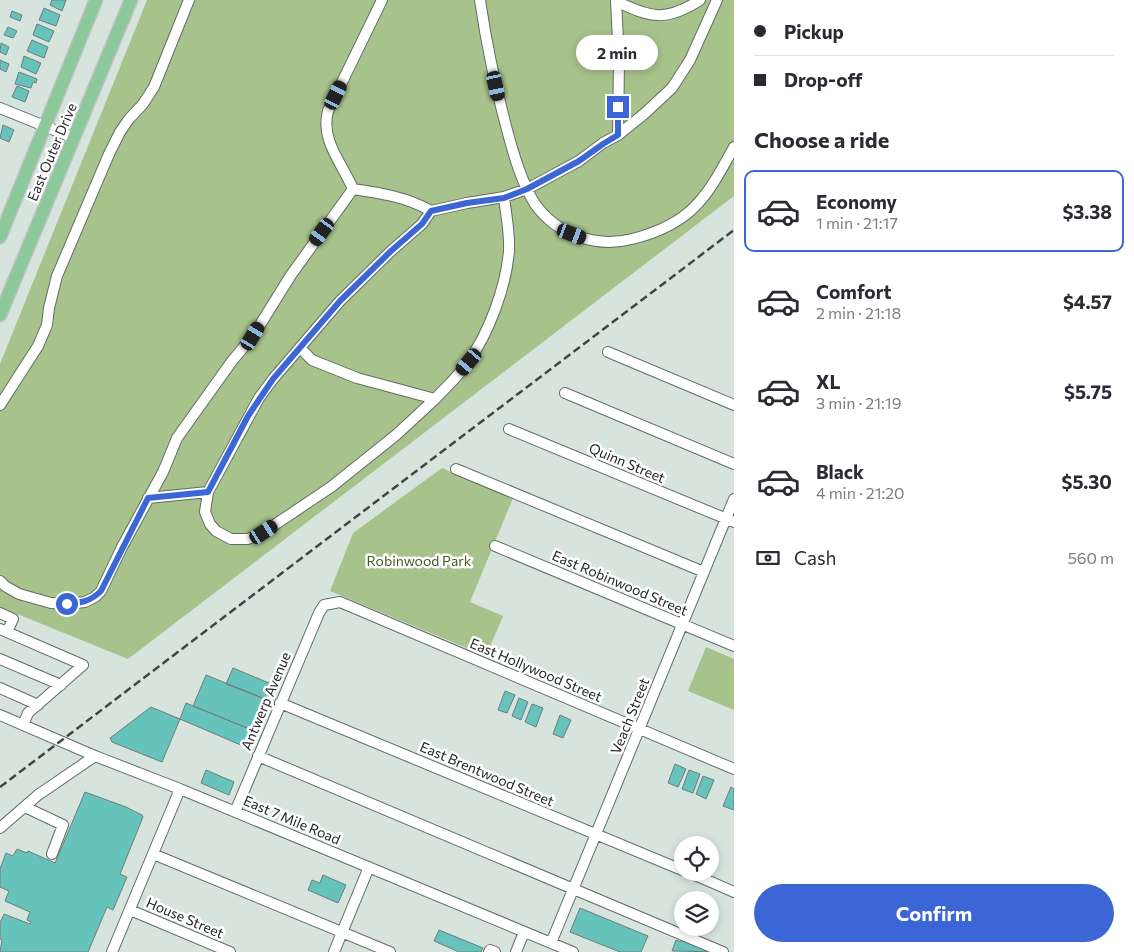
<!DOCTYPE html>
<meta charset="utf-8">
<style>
:root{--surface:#fff;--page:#f7f7f7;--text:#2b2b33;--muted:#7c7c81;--line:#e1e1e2;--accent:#3c65d6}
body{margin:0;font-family:Commissioner,sans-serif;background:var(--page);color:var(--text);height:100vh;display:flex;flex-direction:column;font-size:19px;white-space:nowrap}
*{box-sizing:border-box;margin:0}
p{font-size:16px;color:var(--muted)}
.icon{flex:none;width:28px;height:28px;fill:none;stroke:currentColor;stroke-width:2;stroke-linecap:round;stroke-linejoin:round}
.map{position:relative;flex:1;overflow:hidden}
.details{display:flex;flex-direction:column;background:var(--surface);width:400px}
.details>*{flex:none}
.hud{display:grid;align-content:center;height:110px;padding:0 20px;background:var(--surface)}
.controls{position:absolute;left:674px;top:836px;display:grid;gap:10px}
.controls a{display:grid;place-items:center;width:45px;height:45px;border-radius:50%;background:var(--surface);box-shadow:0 2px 8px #0003;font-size:25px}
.end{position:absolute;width:22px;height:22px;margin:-11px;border:6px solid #3c65d6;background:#fff;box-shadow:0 0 0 2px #fff}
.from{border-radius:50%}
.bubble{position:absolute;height:35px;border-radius:18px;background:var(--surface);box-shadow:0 2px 8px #0003;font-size:16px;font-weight:700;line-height:35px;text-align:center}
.car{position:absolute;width:15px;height:30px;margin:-15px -8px;border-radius:6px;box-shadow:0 0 4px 1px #0007;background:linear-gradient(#222 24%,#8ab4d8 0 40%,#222 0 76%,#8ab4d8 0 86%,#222 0)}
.hud b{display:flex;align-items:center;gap:18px;height:48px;font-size:19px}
.hud b+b{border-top:1px solid var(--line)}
.hud i{width:12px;height:12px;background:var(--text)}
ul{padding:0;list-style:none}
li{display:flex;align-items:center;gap:15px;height:82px;margin:0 10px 8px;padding:0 10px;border:2px solid transparent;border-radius:10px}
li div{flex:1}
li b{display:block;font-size:19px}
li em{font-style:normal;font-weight:700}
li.selected{border-color:var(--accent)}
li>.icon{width:45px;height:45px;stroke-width:1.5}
h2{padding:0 20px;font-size:22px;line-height:60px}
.pay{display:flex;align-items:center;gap:12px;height:55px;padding:0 20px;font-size:19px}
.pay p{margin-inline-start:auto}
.action{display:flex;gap:10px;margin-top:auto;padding:10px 20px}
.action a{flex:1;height:58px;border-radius:30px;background:var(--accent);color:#fff;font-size:20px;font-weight:700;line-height:58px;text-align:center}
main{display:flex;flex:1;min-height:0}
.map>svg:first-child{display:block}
</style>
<main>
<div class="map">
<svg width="734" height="952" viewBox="0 0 734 952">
<rect width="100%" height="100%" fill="#d7e4de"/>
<path fill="#a7c28b" d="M 147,0 L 734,0 L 734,196 L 128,659 L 0,607 L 0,364 Z
M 442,468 L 513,498 L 470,602 L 503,616 L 486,656 L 330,591 L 353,533 Z
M 706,647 L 734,659 L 734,710 L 688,691 Z"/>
<path fill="#66c3bb" stroke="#707d7b" d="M 52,0 L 66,0 L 62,11 L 50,5 Z
M 44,8 L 60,15 L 56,26 L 39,20 Z
M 12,11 L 22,15 L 20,21 L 10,17 Z
M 37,24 L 54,31 L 49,42 L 33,35 Z
M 8,27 L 17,31 L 13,38 L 4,35 Z
M 32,40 L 48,47 L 44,58 L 27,51 Z
M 1,43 L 9,47 L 6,55 L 0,52 Z
M 24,56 L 41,63 L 36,74 L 21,67 Z
M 0,60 L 9,64 L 6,72 L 0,69 Z
M 19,72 L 37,79 L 36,83 L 33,82 L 31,88 L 15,84 Z
M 17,86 L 29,91 L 25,102 L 12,97 Z
M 3,125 L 14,130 L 9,142 L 0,138 Z
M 233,668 L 276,686 L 270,701 L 226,684 Z
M 206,675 L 270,701 L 257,732 L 193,706 Z
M 505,691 L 515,695 L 507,713 L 498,710 Z
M 519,698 L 528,702 L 521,720 L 512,716 Z
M 186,703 L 257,732 L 250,749 L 180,719 Z
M 532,704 L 543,708 L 536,727 L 525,722 Z
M 151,707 L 180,719 L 162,762 L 112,742 L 110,738 Z
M 560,715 L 571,720 L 563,738 L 553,734 Z
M 675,764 L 686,769 L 678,787 L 668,783 Z
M 206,770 L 234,782 L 229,795 L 201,783 Z
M 689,770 L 700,774 L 693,793 L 682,789 Z
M 703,776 L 714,780 L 706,799 L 696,794 Z
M 731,787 L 734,789 L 734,810 L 723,806 Z
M 85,792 L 126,807 L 142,815 L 143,817 L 120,874 L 127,877 L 113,910 L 107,907 L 88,952 L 0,952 L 2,940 L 0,939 L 0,923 L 4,914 L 30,924 L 31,922 L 27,920 L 30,912 L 5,901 L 9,891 L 0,887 L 0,869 L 6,853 L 13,856 L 17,849 L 27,853 L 28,851 L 55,863 Z
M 323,875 L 346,885 L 338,903 L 308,890 L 312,880 L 320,883 Z
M 580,908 L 648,936 L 641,952 L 620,952 L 570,932 Z
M 439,930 L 483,948 L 481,952 L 459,952 L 434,941 Z
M 682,937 L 720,952 L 672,951 L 676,940 L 680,942 Z"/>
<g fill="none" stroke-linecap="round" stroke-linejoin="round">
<g stroke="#616c67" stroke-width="12">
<path id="minor" d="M 382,0 L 328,111 C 320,140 342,163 353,189 C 380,193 407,197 431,211 L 467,203 L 504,197 L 527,189 L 579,161 L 603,143 L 618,135 L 644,114 L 672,88 L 690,60 L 717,0
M 480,0 C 487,48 497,94 510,141 C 516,162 523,185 535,204 C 557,235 596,248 632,239 C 692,224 706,198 734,147
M 616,0 L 619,61 L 618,135
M 616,1 C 650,18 666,22 700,0
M 0,108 L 74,138
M 431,211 L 422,224 L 391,251 L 340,301 L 273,379 L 259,398 L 208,492 L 205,512 L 210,524 L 216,531 L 231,539 L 248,539 L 264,532 L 331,487 L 396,435 L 435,399
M 300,348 L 312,360 L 357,378 L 435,399 C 446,387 459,376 468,362 C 489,333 506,287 509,251 C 510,233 506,215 504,197
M 608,352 L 734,405
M 565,393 L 734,464
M 0,405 L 38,346 L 47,325 L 49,308 L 57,276 L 109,154 L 120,132 L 129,119 L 143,104 L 154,87 L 189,0
M 509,429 L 734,522
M 456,469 L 704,572
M 148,498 L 208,492
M 495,546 L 734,646
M 0,581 L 5,586 L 19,594 L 51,603 L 67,604 L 85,602 L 95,597 L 101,591 L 122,547 L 163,472 L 177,438 L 232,361 L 253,336 L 291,275 L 353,189
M 0,613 L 13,619 L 7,632
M 0,629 L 83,665 L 28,713 L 23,725
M 0,659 L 61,685
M 0,688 L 38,705
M 280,703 L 682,870
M 0,715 L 95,756 L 180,789 L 573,952
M 258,756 L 723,952
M 25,807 L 63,825 L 52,854
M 235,812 L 319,613 L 324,605 L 340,602 L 734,769
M 0,828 L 38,795 L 95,756
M 153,854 L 390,952
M 688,872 L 734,892
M 130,910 L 230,952
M 551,943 L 734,499
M 112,952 L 180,789
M 334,952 L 369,867
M 489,952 L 490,950 L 495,952
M 516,952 L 524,932"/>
</g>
<g stroke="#c1c2c2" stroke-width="15">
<path id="major" d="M 0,237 L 96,0
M 0,315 L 131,0"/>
</g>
<use href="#minor" stroke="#fff" stroke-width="10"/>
<use href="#major" stroke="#8bc89a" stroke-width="12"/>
<path stroke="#404643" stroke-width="2.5" stroke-dasharray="8 4" stroke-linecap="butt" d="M 0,787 L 734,230"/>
</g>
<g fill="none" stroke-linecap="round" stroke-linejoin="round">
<path stroke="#3c65d6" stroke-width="6" d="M 67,604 C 81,603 91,601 101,591 L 148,498 L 208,492 L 248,416 L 273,379 L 340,301 L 391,251 L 422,224 L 431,211 L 467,203 L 504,198 L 527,189 L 579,161 L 603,144 L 618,135 L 618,107"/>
</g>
<g text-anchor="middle" stroke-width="5" stroke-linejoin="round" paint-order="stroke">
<g font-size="14" fill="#212624" stroke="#fff">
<text transform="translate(52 152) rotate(-67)" y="5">East Outer Drive</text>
<text transform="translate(627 463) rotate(23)" y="5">Quinn Street</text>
<text transform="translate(620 583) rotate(23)" y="5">East Robinwood Street</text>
<text transform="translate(536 670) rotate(23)" y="5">East Hollywood Street</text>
<text transform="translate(266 701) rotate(-67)" y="5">Antwerp Avenue</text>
<text transform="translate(630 716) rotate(-68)" y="5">Veach Street</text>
<text transform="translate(487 774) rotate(23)" y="5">East Brentwood Street</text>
<text transform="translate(292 820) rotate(23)" y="5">East 7 Mile Road</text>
<text transform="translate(185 918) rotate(23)" y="5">House Street</text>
</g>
<g font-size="14" fill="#415b1c" stroke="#fff">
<text x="419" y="566">Robinwood Park</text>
</g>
</g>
</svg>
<div class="controls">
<a><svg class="icon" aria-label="locate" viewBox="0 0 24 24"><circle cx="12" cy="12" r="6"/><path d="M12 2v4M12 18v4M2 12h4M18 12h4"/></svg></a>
<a><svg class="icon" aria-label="layers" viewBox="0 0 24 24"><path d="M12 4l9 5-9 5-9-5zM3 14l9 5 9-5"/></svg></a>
</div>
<i class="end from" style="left:67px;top:604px"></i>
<i class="end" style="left:618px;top:107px"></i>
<div class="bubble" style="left:576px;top:35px;width:82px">2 min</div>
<i class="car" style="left:496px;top:86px;rotate:168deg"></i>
<i class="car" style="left:336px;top:95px;rotate:26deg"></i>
<i class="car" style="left:322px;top:232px;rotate:216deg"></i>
<i class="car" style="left:572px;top:234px;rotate:111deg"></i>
<i class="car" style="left:253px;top:336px;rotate:31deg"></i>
<i class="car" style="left:469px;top:362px;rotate:220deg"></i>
<i class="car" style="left:264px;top:532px;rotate:57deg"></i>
</div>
<section class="details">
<div class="hud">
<b><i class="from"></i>Pickup</b>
<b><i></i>Drop-off</b>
</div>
<h2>Choose a ride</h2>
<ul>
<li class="selected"><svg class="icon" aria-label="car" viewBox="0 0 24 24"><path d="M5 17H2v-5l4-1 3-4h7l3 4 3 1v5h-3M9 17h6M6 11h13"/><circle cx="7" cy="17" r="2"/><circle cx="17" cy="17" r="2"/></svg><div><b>Economy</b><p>1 min · 21:17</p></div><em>$3.38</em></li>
<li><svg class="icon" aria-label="car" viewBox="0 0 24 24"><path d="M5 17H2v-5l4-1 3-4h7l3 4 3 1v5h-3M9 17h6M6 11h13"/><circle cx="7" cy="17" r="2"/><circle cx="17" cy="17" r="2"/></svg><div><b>Comfort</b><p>2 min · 21:18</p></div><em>$4.57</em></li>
<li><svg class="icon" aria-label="car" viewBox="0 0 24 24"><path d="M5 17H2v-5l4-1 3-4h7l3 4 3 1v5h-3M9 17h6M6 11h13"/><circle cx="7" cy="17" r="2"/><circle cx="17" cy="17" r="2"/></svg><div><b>XL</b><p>3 min · 21:19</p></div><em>$5.75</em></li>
<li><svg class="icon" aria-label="car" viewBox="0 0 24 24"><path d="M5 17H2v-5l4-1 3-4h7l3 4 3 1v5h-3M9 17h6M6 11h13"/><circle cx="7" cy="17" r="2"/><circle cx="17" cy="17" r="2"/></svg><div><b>Black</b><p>4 min · 21:20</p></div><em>$5.30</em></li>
</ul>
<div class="pay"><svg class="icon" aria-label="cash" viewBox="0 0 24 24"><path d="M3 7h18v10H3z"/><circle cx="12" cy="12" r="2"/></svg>Cash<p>560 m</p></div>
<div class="action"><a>Confirm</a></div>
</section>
</main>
